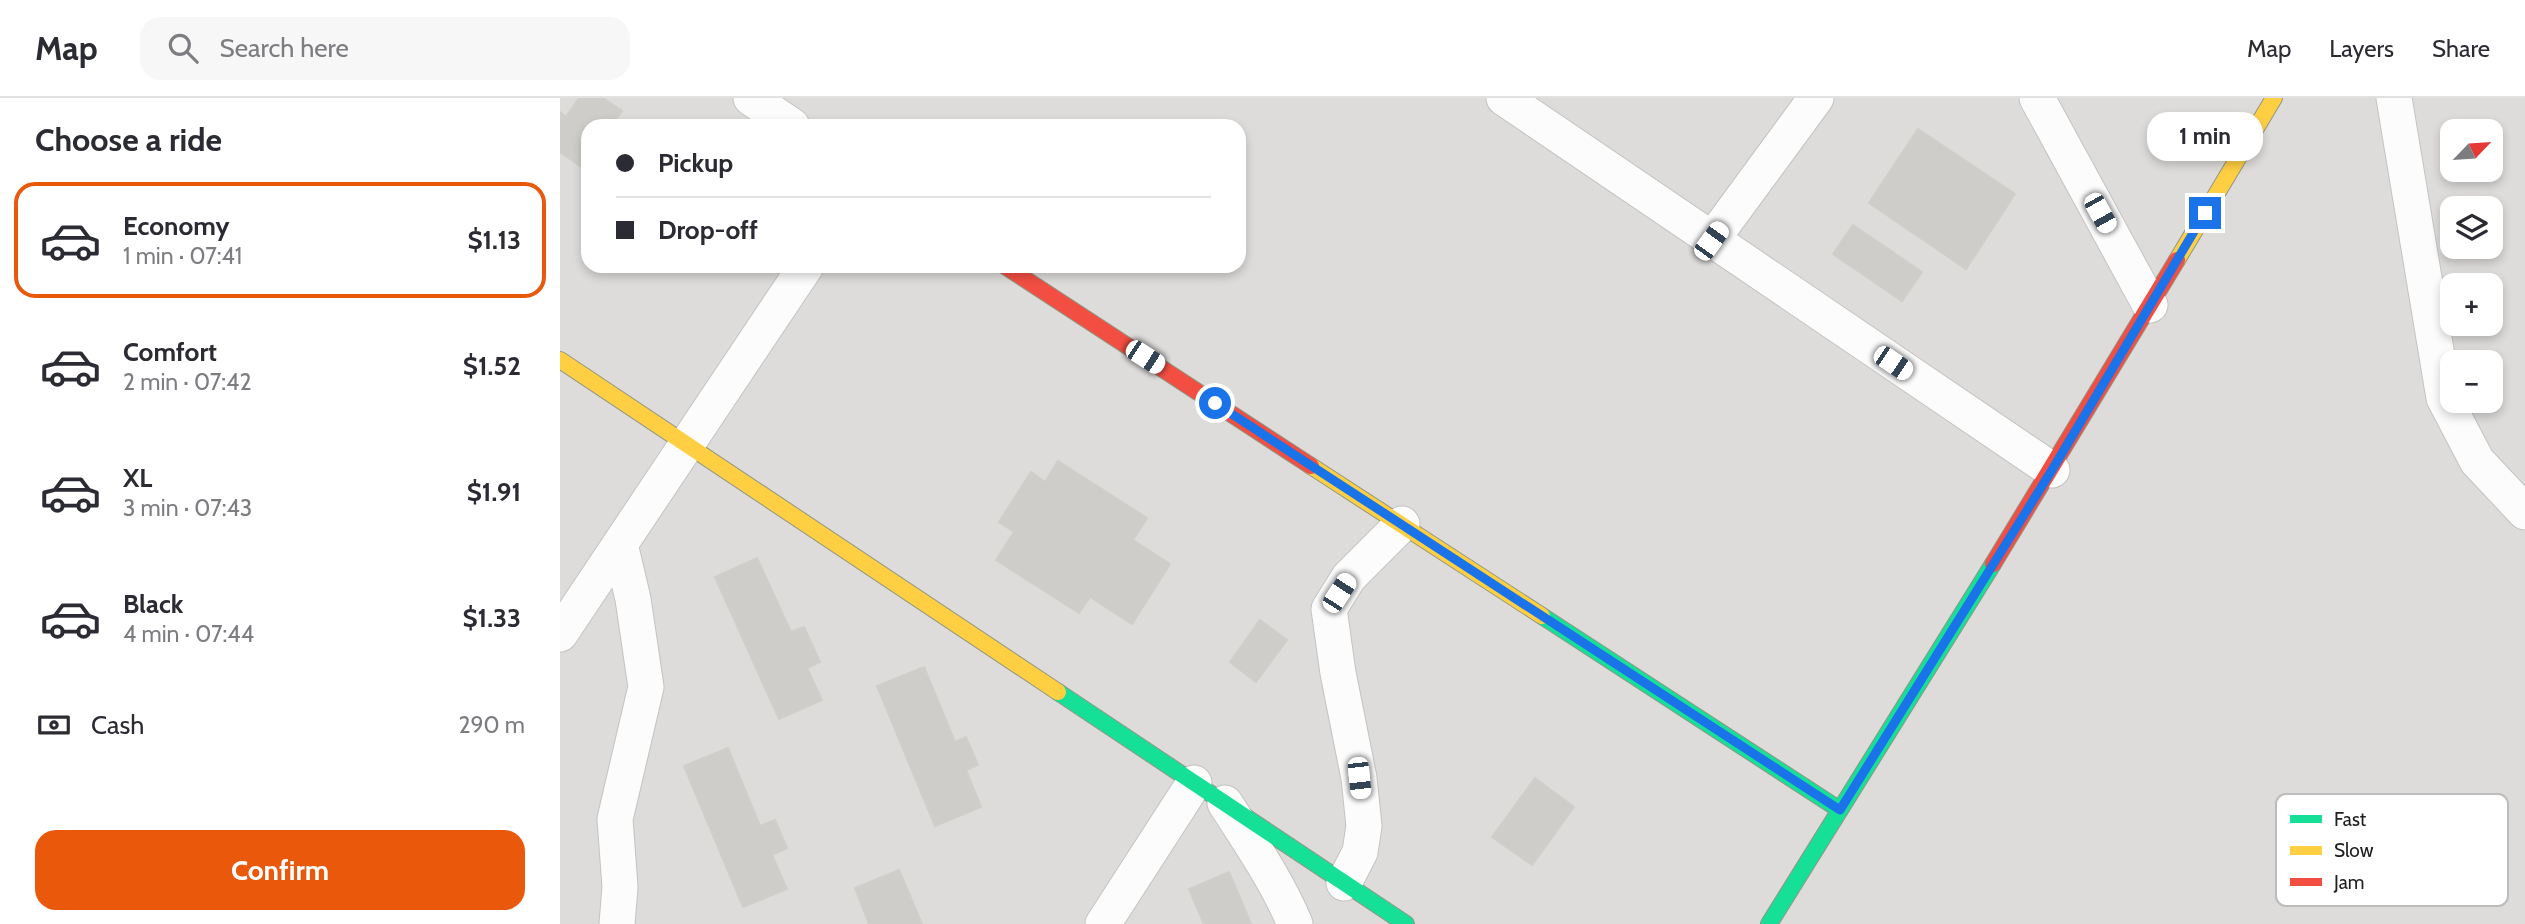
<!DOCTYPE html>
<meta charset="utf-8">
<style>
:root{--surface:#fff;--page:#f7f7f7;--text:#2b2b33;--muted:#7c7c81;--line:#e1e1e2;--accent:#ea580c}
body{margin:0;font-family:Cabin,sans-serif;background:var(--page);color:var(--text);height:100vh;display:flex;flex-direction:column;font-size:26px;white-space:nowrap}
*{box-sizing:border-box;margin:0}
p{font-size:23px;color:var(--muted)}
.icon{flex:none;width:38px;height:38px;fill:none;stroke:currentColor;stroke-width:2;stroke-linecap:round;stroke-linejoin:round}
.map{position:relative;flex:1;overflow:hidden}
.sheet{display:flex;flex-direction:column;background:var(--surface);width:560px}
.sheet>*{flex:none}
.hud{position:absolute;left:21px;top:21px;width:665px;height:154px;border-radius:21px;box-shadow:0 4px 10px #0003;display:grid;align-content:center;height:154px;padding:0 35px;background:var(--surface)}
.needle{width:46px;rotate:65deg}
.controls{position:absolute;left:1880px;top:21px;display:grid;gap:14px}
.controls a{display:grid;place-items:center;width:63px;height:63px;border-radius:14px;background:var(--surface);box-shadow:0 4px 10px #0003;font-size:35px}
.end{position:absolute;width:32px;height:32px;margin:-16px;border:9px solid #1a73e8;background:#fff;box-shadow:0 0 0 4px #fff}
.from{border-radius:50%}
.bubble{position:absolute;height:49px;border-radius:21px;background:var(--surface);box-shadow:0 4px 10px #0003;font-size:23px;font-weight:700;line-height:49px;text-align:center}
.car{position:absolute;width:21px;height:42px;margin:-21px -10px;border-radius:9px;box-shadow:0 0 5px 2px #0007;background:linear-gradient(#fff 24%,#345 0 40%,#fff 0 76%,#345 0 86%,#fff 0)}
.hud b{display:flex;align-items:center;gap:24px;height:66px;font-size:26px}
.hud b+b{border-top:2px solid var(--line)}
.hud i{width:18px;height:18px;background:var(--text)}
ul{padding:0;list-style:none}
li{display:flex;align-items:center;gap:21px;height:116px;margin:0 14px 10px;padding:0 21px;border:4px solid transparent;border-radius:21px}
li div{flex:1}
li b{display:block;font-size:26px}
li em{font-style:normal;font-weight:700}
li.active{border-color:var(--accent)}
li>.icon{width:63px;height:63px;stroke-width:1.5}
h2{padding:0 35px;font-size:32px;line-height:84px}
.pay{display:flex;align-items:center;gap:18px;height:77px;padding:0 35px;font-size:26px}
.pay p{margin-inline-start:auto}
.cta{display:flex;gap:14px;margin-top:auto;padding:14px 35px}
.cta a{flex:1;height:80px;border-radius:21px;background:var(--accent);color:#fff;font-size:28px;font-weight:700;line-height:80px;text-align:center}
header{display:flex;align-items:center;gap:42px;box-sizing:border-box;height:98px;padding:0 35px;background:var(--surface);border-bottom:2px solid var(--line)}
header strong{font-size:33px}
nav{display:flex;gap:38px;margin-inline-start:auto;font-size:24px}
.search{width:490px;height:63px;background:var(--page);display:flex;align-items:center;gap:18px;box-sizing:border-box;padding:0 24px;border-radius:21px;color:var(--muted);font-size:26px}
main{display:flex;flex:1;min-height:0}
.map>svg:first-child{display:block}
</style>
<header>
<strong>Map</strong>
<div class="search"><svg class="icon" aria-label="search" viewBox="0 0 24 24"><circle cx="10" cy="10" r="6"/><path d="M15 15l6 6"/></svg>Search here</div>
<nav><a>Map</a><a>Layers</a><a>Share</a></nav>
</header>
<main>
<section class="sheet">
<h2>Choose a ride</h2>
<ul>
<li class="active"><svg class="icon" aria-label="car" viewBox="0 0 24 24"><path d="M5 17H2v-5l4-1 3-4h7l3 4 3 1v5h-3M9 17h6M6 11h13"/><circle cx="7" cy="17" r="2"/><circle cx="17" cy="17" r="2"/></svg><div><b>Economy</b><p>1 min · 07:41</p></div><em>$1.13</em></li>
<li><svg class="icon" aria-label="car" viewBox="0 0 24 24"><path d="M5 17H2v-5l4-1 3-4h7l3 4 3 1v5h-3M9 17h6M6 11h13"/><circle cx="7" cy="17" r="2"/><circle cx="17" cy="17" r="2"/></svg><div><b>Comfort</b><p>2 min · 07:42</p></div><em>$1.52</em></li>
<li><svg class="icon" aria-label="car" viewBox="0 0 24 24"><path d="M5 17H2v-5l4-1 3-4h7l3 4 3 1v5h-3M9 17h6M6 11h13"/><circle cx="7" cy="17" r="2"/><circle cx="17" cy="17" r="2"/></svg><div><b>XL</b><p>3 min · 07:43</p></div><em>$1.91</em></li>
<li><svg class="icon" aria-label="car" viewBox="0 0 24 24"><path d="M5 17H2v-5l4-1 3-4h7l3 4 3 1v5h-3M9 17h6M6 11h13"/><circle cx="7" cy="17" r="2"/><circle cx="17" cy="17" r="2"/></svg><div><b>Black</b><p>4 min · 07:44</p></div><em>$1.33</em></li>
</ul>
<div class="pay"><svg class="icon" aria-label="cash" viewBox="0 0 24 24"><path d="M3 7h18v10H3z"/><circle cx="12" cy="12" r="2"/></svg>Cash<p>290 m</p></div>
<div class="cta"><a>Confirm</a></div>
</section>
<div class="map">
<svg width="1965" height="826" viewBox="0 0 1965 826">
<rect width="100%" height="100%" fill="#edece9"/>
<path fill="#dddcda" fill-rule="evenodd" d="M 0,0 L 1965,0 L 1965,826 L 0,826 ZM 28,28 L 679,28 L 679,168 L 28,168 ZM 1892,33 L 1930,33 L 1930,72 L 1892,72 ZM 1892,110 L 1930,110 L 1930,149 L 1892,149 ZM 1892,187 L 1930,187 L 1930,226 L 1892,226 ZM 1892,264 L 1930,264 L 1930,303 L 1892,303 Z"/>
<path fill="#cecdca" stroke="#d0ceca" stroke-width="2" d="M 19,0 L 43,0 L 62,13 L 51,28 L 28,28 L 28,62 L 23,70 L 0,54 L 0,14 L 6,19 Z
M 1358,31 L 1455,96 L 1406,171 L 1309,105 Z
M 1293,127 L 1362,174 L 1342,203 L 1273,156 Z
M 498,363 L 587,420 L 573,442 L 610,466 L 572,526 L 530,499 L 519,515 L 436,462 L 454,434 L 439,424 L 471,374 L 485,384 Z
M 197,460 L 231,534 L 244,529 L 260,564 L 247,570 L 262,602 L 219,621 L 155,479 Z
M 700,522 L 727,542 L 696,584 L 670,564 Z
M 364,569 L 395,644 L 406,639 L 418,667 L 406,672 L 421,709 L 375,728 L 317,588 Z
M 168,650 L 200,728 L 215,722 L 227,750 L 212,757 L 227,791 L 183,809 L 124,668 Z
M 975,680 L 1014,709 L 972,767 L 932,739 Z
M 339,772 L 362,826 L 309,826 L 295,790 Z
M 669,774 L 691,826 L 644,826 L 629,791 Z"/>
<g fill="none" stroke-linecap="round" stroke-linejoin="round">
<g stroke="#c3c3c1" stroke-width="37">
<path id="street" d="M 191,0 L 232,28
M 944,0 L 1492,372
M 1477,0 L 1590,207
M 1834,0 L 1884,300 L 1917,363 L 1965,414
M 1151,143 L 1256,0
M 0,536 L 246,168
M 665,705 C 690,744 717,783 735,826
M 784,785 L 800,754 L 804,728 L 799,680 L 778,575 L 769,511 L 789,479 L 842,426
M 57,826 L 60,789 L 55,721 L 86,589 L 73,501 L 60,446
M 543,826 L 634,685"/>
</g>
<g stroke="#929583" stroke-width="18">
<path id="fast" d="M 982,518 L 1280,712
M 498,594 L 846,826
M 1209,826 L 1433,466"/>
</g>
<g stroke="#929583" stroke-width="18">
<path id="slow" d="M 1617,162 L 1714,0
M 0,262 L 498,594
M 751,368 L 982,518"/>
</g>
<g stroke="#929583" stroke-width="18">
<path id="jam" d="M 445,168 L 751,368
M 1433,466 L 1617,162"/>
</g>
<use href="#street" stroke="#fcfcfc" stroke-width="35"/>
<use href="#fast" stroke="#16e098" stroke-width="16"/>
<use href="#slow" stroke="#ffcf43" stroke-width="16"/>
<use href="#jam" stroke="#f24e42" stroke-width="16"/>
</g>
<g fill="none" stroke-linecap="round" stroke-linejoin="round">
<path stroke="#1a73e8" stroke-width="9" d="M 655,305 L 1280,712 L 1492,372 L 1645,115"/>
</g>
<rect x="1716" y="696" width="232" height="112" rx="10" fill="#fff" stroke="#bcbcbc" stroke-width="2"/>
<rect x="1730" y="717" width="32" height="8" fill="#16e098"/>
<rect x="1730" y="748" width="32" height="9" fill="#ffcf43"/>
<rect x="1730" y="780" width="32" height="8" fill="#f24e42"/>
<g font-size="19" fill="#202020">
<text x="1774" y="728">Fast</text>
<text x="1774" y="759">Slow</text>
<text x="1774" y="791">Jam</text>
</g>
</svg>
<div class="controls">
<a><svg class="needle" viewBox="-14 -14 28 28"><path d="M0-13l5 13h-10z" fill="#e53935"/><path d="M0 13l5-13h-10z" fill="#7c7c81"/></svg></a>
<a><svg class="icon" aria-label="layers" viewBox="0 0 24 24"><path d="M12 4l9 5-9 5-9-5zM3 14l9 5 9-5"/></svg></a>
<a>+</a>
<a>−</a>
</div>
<i class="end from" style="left:655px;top:305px"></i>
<i class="end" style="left:1645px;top:115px"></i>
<div class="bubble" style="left:1587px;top:14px;width:116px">1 min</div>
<i class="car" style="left:1540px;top:115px;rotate:151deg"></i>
<i class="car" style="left:1151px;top:143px;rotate:36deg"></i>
<i class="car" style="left:585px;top:259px;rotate:123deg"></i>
<i class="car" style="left:1333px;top:265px;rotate:124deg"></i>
<i class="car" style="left:779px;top:495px;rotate:33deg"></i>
<i class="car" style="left:799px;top:680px;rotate:174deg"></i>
<div class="hud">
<b><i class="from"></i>Pickup</b>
<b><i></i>Drop-off</b>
</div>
</div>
</main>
